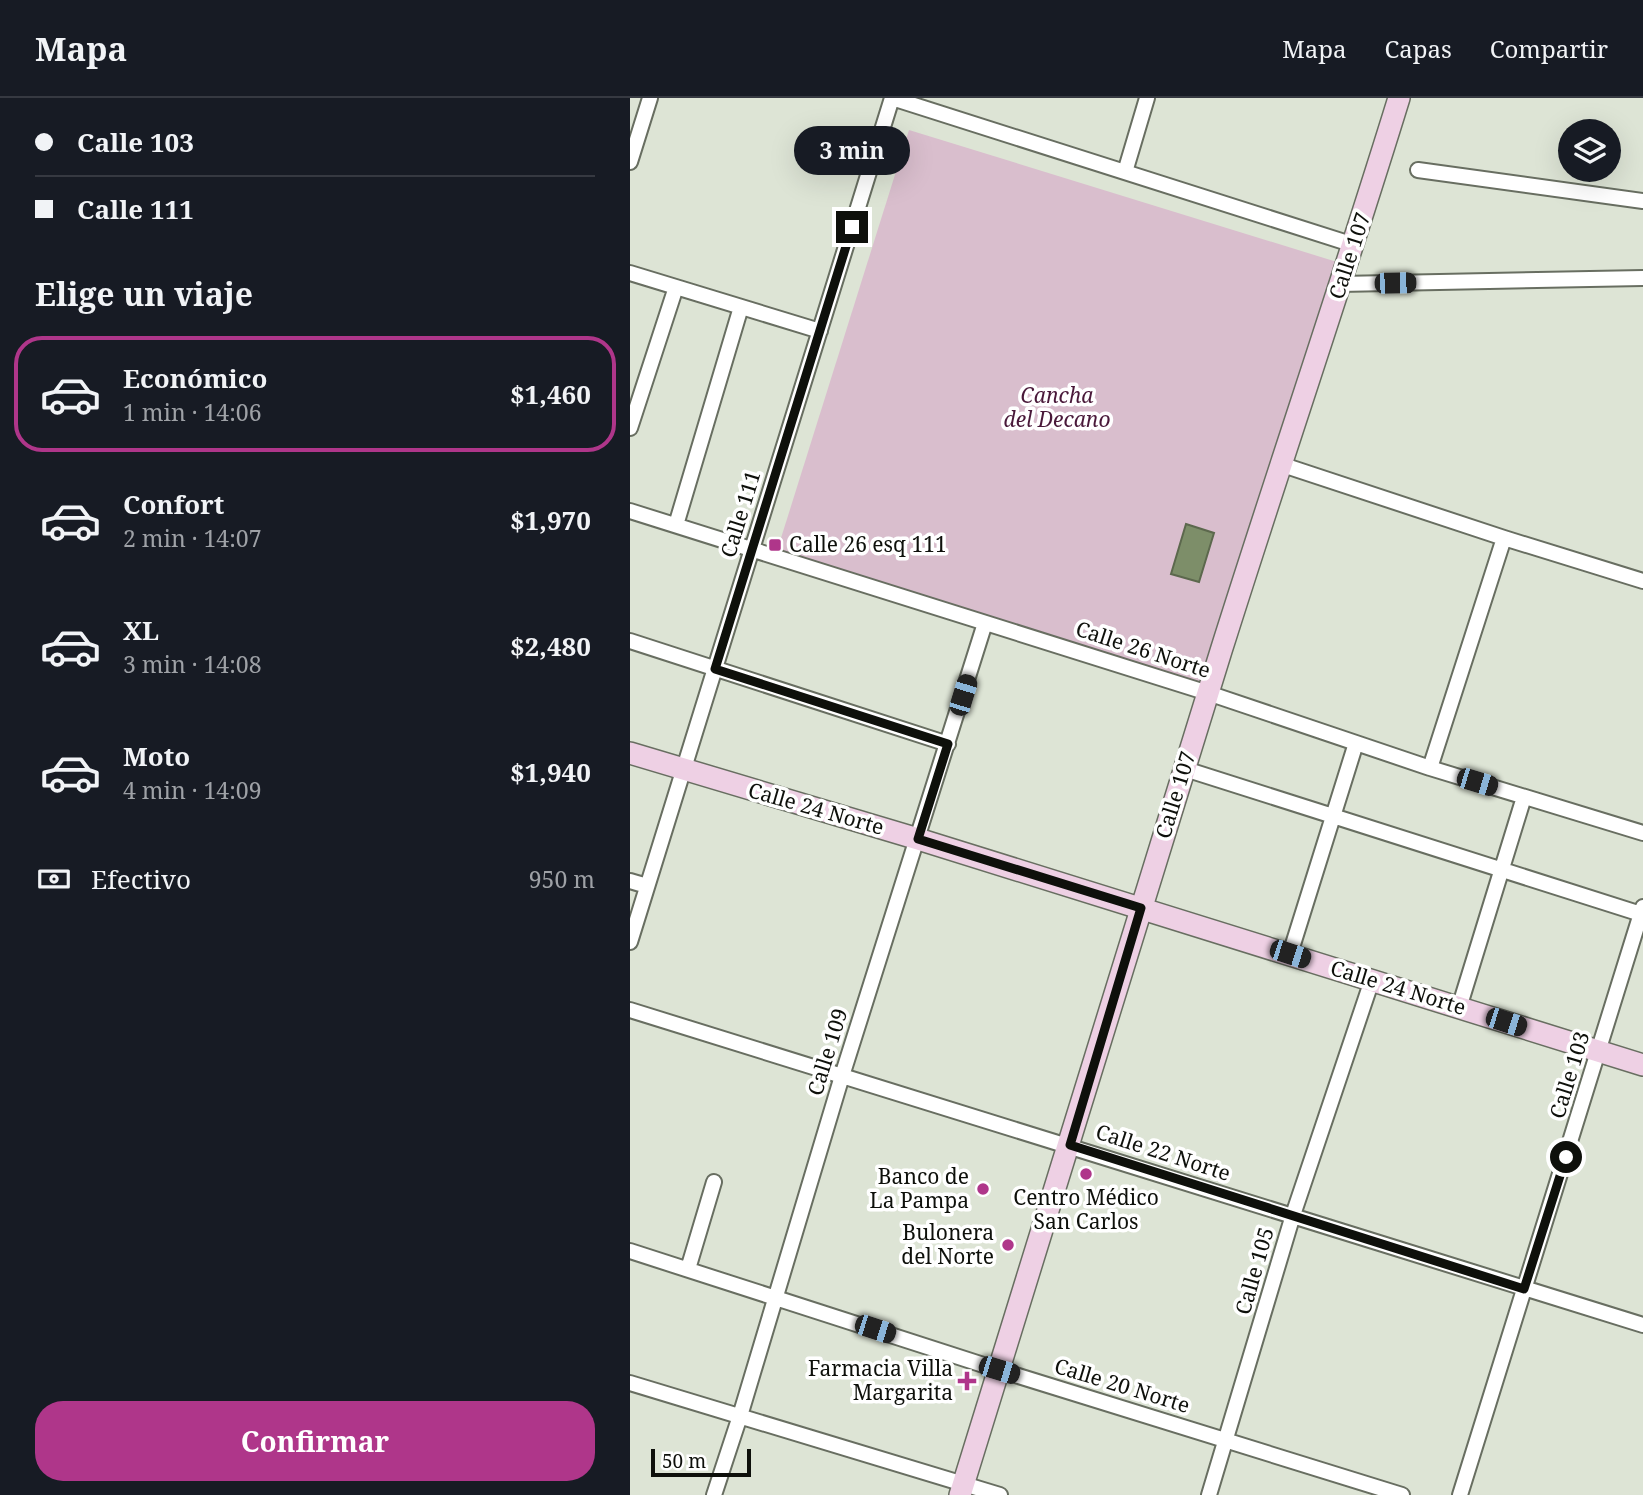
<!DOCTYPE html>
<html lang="es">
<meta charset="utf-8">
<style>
:root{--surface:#171b24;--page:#242831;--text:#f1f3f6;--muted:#9ea1a6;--line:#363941;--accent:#af368a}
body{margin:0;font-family:"Noto Serif",serif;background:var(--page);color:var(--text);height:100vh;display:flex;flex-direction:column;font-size:26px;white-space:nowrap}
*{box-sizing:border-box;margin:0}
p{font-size:23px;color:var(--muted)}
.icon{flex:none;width:38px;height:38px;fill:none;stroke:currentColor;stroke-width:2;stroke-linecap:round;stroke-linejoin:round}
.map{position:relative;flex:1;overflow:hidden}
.panel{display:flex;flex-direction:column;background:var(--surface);width:630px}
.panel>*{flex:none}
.top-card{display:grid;align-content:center;height:154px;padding:0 35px;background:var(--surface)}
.buttons{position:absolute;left:928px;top:21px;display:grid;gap:14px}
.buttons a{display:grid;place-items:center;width:63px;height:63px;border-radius:50%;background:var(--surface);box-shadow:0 7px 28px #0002;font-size:35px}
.scale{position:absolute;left:21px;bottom:18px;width:100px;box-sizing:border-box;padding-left:7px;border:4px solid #0e100b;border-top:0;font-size:19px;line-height:24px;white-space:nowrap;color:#0e100b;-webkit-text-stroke:5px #fff;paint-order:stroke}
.end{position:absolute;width:32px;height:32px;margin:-16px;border:9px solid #0e100b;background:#fff;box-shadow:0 0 0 4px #fff}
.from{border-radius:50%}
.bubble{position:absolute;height:49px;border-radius:24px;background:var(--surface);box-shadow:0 7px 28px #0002;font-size:23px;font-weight:700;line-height:49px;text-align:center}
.car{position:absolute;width:21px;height:42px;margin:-21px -10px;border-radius:9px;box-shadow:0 0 5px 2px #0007;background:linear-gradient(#222 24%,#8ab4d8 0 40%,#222 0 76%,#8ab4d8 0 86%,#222 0)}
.top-card b{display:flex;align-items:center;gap:24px;height:66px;font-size:26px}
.top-card b+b{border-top:2px solid var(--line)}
.top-card i{width:18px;height:18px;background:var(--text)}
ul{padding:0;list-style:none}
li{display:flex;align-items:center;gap:21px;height:116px;margin:0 14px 10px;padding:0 21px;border:4px solid transparent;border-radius:28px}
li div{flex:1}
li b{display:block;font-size:26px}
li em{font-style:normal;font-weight:700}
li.on{border-color:var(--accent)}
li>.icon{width:63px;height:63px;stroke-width:1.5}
h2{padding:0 35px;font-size:32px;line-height:84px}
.pay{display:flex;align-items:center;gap:18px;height:77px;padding:0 35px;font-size:26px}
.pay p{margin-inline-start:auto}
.cta{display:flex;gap:14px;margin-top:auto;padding:14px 35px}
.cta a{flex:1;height:80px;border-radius:28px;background:var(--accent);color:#fff;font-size:28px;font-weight:700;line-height:80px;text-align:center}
header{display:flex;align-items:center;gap:42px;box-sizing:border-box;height:98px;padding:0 35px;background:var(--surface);border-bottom:2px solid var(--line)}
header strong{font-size:33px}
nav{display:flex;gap:38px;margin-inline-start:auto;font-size:24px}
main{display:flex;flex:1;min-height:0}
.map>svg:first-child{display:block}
</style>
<header>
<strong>Mapa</strong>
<nav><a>Mapa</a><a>Capas</a><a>Compartir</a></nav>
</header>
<main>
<section class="panel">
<div class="top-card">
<b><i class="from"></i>Calle 103</b>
<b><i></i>Calle 111</b>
</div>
<h2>Elige un viaje</h2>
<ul>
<li class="on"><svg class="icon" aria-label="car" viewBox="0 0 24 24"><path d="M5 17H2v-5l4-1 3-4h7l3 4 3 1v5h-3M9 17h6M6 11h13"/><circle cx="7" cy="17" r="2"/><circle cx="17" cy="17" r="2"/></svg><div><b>Económico</b><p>1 min · 14:06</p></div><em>$1,460</em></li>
<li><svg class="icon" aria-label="car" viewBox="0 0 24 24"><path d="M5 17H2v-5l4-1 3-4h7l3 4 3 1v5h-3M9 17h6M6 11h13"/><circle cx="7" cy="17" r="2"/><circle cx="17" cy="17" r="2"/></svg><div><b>Confort</b><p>2 min · 14:07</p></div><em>$1,970</em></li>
<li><svg class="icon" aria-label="car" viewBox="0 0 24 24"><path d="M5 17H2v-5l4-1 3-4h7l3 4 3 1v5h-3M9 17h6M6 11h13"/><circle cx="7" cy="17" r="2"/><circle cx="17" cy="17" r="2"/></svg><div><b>XL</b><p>3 min · 14:08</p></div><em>$2,480</em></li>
<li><svg class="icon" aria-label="car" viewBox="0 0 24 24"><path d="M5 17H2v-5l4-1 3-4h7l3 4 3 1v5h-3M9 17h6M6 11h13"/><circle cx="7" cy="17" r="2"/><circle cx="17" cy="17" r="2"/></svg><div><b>Moto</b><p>4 min · 14:09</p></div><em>$1,940</em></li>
</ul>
<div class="pay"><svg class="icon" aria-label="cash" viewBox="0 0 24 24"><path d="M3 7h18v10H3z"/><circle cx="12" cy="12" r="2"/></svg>Efectivo<p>950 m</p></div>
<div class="cta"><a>Confirmar</a></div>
</section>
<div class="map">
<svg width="1013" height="1397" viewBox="0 0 1013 1397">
<rect width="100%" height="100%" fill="#dde4d5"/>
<path fill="#d9becd" d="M 279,32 L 707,164 L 574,588 L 146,456 Z"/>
<path fill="#7d8e69" stroke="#5c684d" stroke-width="2" d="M 556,426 L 584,435 L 569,484 L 541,476 Z"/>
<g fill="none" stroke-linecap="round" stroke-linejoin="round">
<g stroke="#686e61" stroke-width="18">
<path id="street" d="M 262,0 L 724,147
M 0,64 L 20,0
M 788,72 L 1013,103
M 495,74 L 517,0
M 0,175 L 190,233
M 710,186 L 1013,180
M 0,330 L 46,189
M 650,366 L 874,440 L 1013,483
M 0,413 L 578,595 L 800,670 L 1013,735
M 46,427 L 111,209
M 0,543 L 318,646
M 800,670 L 874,440
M 555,671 L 1011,816
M 0,783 L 17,788
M 0,844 L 262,0
M 660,856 L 726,645
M 829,910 L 894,699
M 0,912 L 1013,1227
M 0,1153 L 369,1272 L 772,1397
M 58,1171 L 84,1084
M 0,1285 L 370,1397
M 84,1397 L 110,1318 L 212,978 L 355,525
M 579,1397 L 663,1117 L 742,882
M 830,1397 L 1013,809"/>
</g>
<g stroke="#686e61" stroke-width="24">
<path id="secondary" d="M 0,655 L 288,741 L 1013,967
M 330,1397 C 418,1116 503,834 591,553 C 649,369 712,185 769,0"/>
</g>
<use href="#street" stroke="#fff" stroke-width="14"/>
<use href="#secondary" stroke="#eed0e4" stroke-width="21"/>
</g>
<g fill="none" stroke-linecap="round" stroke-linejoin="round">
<path stroke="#0e100b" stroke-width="9" d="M 222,129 L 85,571 L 318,646 L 288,741 L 511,810 L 440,1047 L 894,1191 L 936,1059"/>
</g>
<g fill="#af368a" stroke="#fff" stroke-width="2.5">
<rect x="138" y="440" width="14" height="14" rx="3.5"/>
<circle cx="456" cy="1076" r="7"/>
<circle cx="353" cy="1091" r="7"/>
<circle cx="378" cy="1147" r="7"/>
<path d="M333.5 1272.5h7v7h7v7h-7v7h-7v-7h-7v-7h7z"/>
</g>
<g text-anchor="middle" stroke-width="7" stroke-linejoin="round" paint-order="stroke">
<g font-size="21" fill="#0e100b" stroke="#fff">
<text transform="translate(720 158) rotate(-72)" y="7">Calle 107</text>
<text transform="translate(111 416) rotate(-73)" y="7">Calle 111</text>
<text transform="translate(513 552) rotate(18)" y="7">Calle 26 Norte</text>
<text transform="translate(546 697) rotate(-73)" y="7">Calle 107</text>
<text transform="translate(186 711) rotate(16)" y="7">Calle 24 Norte</text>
<text transform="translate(768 890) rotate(17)" y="7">Calle 24 Norte</text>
<text transform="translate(198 954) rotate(-73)" y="7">Calle 109</text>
<text transform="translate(940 977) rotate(-73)" y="7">Calle 103</text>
<text transform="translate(533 1055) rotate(18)" y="7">Calle 22 Norte</text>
<text transform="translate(625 1173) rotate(-74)" y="7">Calle 105</text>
<text transform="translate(492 1288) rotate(17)" y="7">Calle 20 Norte</text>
</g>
<g font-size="21" font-style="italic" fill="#491839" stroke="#fff">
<text x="427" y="305">Cancha<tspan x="427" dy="24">del Decano</tspan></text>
</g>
<g font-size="21" fill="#0e100b" stroke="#fff" text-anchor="end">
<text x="159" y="454" text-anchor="start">Calle 26 esq 111</text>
<text x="339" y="1086">Banco de<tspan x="339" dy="24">La Pampa</tspan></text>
<text x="456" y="1107" text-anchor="middle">Centro Médico<tspan x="456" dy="24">San Carlos</tspan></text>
<text x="364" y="1142">Bulonera<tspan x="364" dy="24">del Norte</tspan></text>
<text x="323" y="1278">Farmacia Villa<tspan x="323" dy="24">Margarita</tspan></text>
</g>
</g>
</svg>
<div class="buttons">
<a><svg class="icon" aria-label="layers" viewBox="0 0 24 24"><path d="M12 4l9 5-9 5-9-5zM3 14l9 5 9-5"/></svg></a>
</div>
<div class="scale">50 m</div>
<i class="end from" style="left:936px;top:1059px"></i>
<i class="end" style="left:222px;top:129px"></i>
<div class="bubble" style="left:164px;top:28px;width:116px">3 min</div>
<i class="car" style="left:765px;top:185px;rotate:89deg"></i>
<i class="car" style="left:333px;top:597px;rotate:17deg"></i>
<i class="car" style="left:847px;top:684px;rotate:107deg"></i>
<i class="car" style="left:660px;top:856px;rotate:108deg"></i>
<i class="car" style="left:876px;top:924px;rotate:108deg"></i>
<i class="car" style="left:245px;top:1231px;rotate:108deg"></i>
<i class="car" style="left:369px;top:1272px;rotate:107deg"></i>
</div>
</main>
